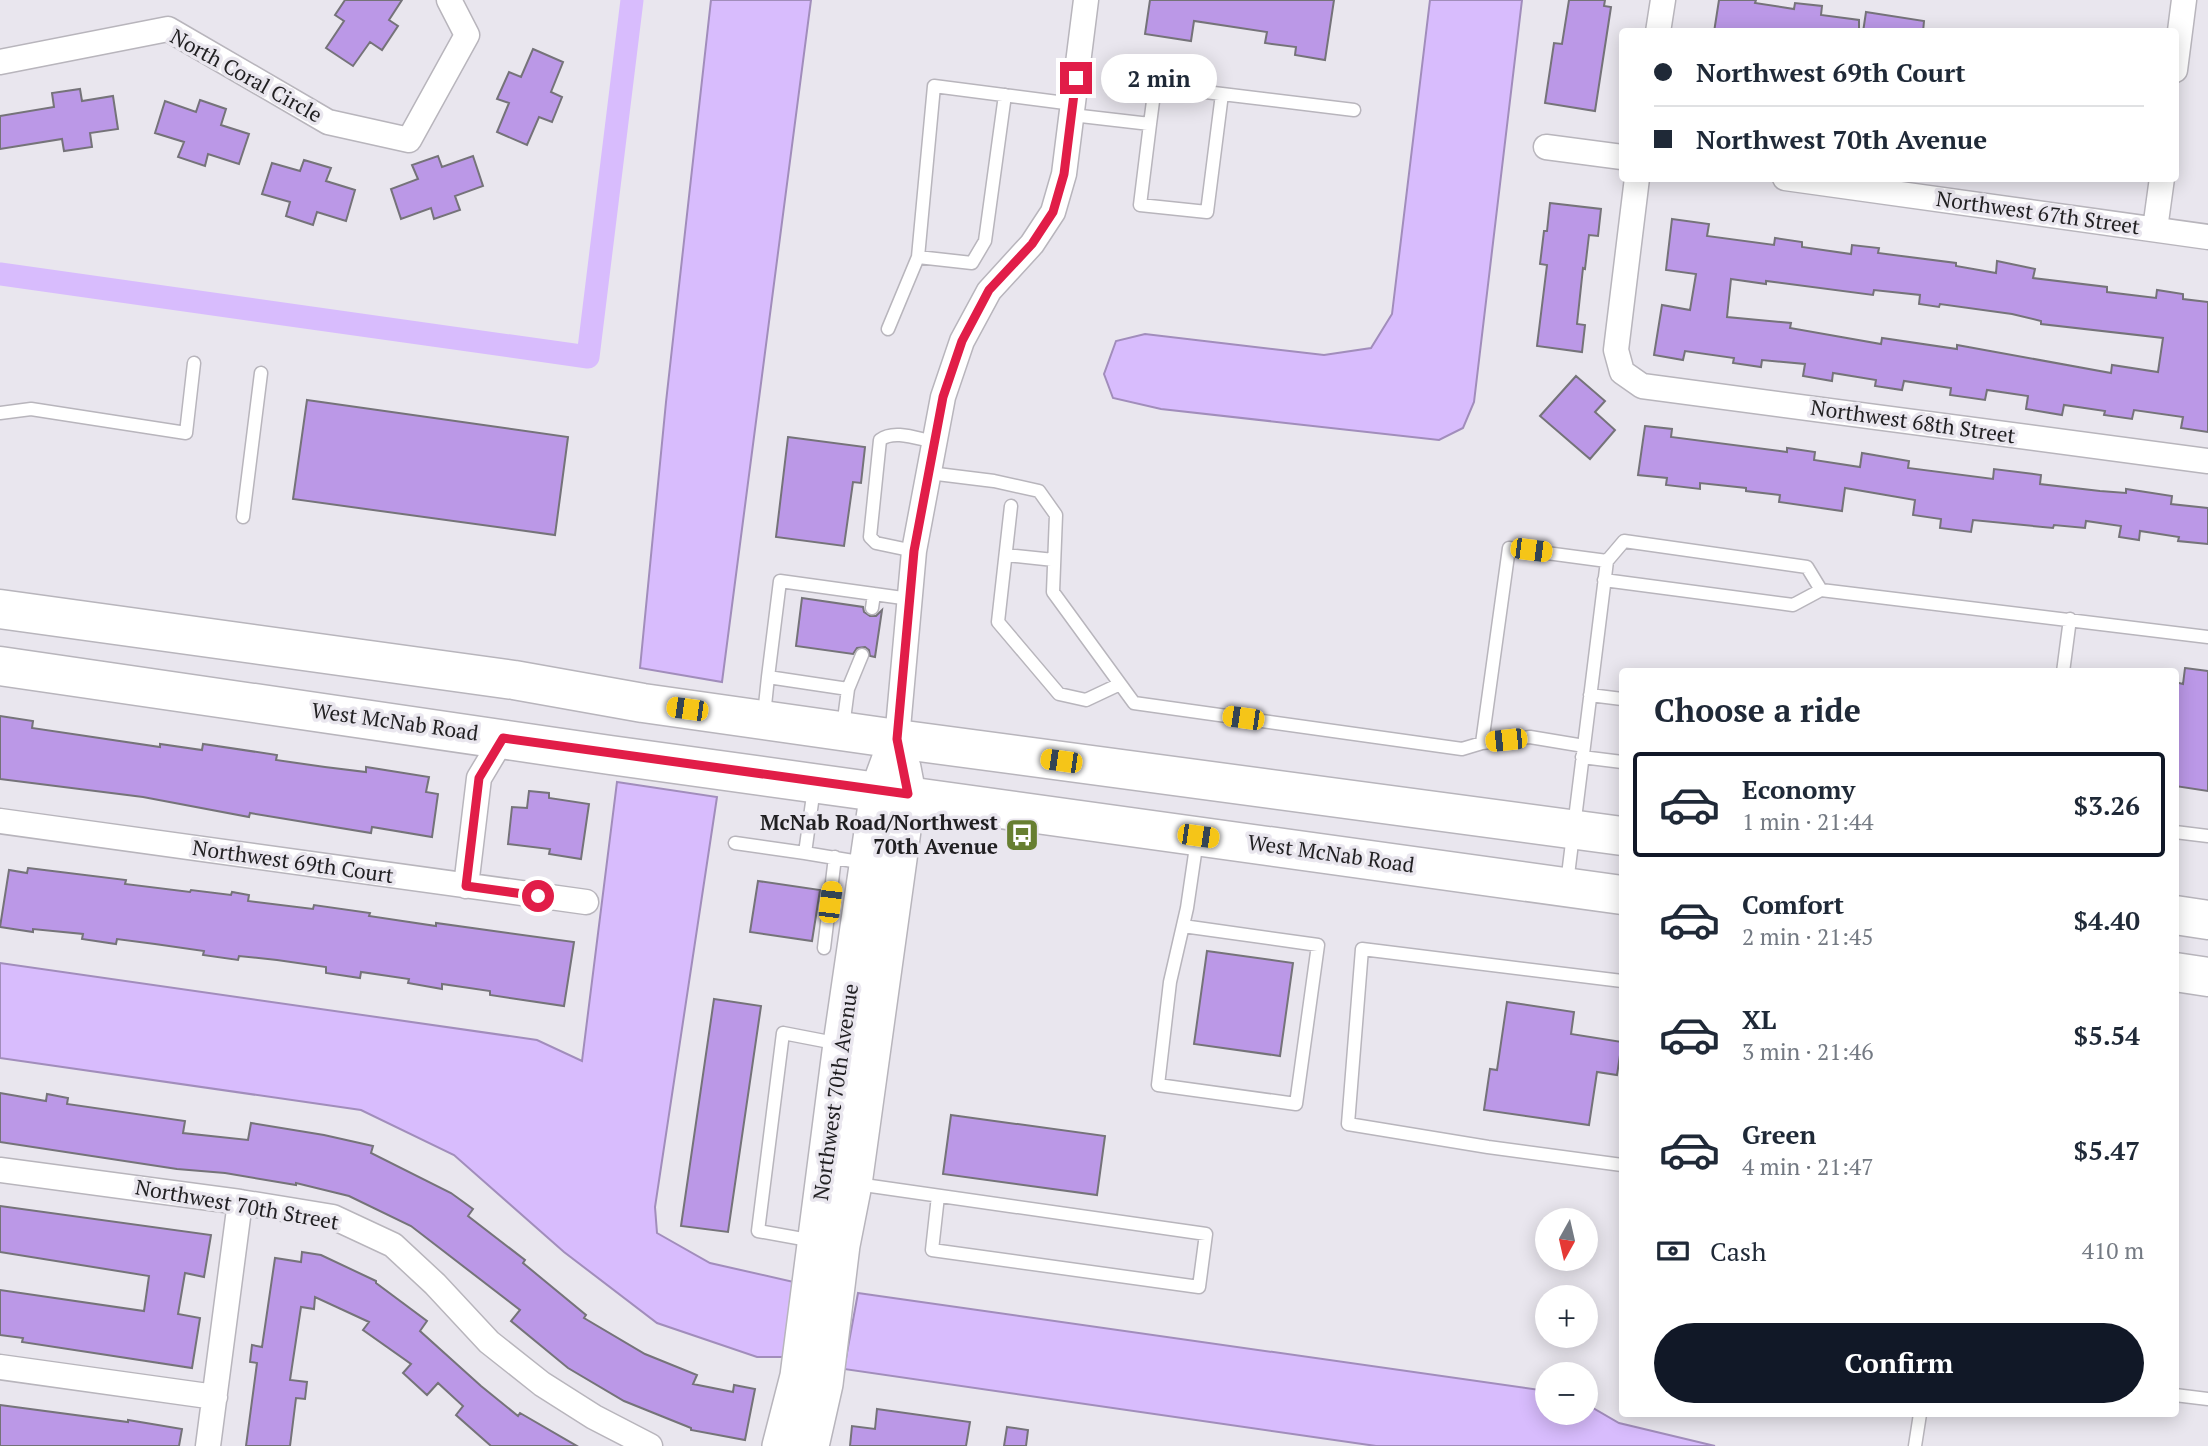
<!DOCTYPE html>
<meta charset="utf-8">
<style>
:root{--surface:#fff;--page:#f6f6f7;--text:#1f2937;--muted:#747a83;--line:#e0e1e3;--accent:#111827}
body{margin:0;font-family:"PT Serif",serif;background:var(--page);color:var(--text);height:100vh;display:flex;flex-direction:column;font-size:26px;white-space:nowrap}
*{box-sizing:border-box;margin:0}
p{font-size:23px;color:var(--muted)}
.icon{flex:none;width:38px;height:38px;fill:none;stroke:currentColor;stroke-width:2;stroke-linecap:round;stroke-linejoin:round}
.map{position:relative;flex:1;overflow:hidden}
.sheet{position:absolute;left:1619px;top:668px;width:560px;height:749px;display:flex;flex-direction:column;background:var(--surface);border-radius:7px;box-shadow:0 4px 18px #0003}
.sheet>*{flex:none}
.top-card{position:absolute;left:1619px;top:28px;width:560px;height:154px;border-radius:7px;box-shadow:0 4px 18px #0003;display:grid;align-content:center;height:154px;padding:0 35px;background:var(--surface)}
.needle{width:46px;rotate:188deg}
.controls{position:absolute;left:1535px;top:1208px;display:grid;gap:14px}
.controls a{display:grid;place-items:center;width:63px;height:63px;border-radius:50%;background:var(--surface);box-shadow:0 4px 18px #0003;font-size:35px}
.end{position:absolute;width:32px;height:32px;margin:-16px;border:9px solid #e11d48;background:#fff;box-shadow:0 0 0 4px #fff}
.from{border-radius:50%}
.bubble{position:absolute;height:49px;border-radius:24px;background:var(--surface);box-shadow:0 4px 18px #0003;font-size:23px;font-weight:700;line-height:49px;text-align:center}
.car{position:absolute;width:21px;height:42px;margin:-21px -10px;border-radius:9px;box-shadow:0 0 5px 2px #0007;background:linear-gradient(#f5c518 24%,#345 0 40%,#f5c518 0 76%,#345 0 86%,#f5c518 0)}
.top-card b{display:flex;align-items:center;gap:24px;height:66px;font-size:26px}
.top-card b+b{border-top:2px solid var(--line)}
.top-card i{width:18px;height:18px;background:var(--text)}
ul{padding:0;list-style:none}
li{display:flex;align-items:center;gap:21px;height:105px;margin:0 14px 10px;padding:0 21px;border:4px solid transparent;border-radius:7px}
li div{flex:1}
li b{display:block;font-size:26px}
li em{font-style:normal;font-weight:700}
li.selected{border-color:var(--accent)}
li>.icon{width:63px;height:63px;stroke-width:1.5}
h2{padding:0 35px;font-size:32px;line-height:84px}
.pay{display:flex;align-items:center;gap:18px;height:77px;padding:0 35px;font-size:26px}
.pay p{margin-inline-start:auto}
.button{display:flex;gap:14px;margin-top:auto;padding:14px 35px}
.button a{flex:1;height:80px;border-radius:42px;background:var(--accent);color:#fff;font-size:28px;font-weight:700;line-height:80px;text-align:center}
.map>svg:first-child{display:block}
</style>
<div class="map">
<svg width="2208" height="1446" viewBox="0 0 2208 1446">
<rect width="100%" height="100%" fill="#e9e6ee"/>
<path fill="#d8bcfd" stroke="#a18dbb" stroke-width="2" d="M 711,0 L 811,0 L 722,682 L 640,668 L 666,402 Z
M 1430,0 L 1522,0 L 1474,402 L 1463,428 L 1439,440 L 1161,409 L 1113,398 L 1104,374 L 1116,341 L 1145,334 L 1324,355 L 1371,348 L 1392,314 Z
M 617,782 L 717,797 L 655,1207 L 657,1233 L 710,1263 L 798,1283 L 784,1357 L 757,1357 L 657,1323 L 564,1252 L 454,1155 L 361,1110 L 0,1058 L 0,963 L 537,1040 L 582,1061 Z
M 858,1293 L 1547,1391 L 1547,1412 L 1586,1412 L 1586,1404 L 1619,1423 L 1715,1446 L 1376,1446 L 844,1369 Z"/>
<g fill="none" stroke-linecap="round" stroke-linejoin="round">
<path stroke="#d8bcfd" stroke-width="23" d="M 0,274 L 588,357 L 632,0"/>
</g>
<path fill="#bb98e7" stroke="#757379" stroke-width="2" fill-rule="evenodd" d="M 345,0 L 402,0 L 389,20 L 398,26 L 382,50 L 370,42 L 353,66 L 326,48 L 344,21 L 335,15 Z
M 1150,0 L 1334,0 L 1325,60 L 1295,55 L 1296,47 L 1265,43 L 1267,32 L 1194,21 L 1191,41 L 1145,34 Z
M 1569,0 L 1605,0 L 1604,6 L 1611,7 L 1595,111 L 1545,103 L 1554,43 L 1562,44 Z
M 1719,0 L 1756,0 L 1755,3 L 1794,9 L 1795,3 L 1822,6 L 1821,15 L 1859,20 L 1859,32 L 1714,32 Z
M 1866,12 L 1924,21 L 1923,32 L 1863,32 Z
M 533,49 L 563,62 L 551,92 L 562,97 L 552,122 L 539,117 L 527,145 L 497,132 L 509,103 L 497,99 L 509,72 L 521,77 Z
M 80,89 L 82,101 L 113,96 L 118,129 L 90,133 L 92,147 L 64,151 L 62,139 L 0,149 L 0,116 L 54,107 L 52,93 Z
M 200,100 L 226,109 L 221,125 L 249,134 L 239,164 L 208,154 L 205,166 L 178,157 L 184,142 L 155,133 L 165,101 L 196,112 Z
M 438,156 L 442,167 L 473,156 L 483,186 L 455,196 L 460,210 L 434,219 L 431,208 L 401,219 L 391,189 L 418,179 L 412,165 Z
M 304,160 L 331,168 L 326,181 L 355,190 L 346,221 L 317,212 L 313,225 L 286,216 L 290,202 L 262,194 L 272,163 L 300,171 Z
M 1550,203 L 1601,209 L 1598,236 L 1589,235 L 1585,269 L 1583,268 L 1577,324 L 1585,325 L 1582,352 L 1537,346 L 1547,265 L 1540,264 L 1544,231 L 1547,231 Z
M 1672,219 L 1709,224 L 1707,236 L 1774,245 L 1775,238 L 1802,242 L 1802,247 L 1851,254 L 1852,245 L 1879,248 L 1878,253 L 1956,263 L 1956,266 L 1996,273 L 1997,261 L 2035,269 L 2033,278 L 2107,287 L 2107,292 L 2156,298 L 2157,290 L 2183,294 L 2183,299 L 2208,302 L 2208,432 L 2181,428 L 2183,417 L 2134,410 L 2132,419 L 2104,415 L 2105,411 L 2064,405 L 2062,415 L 2026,409 L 2028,396 L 1987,390 L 1985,400 L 1950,395 L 1951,388 L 1904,381 L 1902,390 L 1875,386 L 1876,380 L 1833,373 L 1832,381 L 1803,376 L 1805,364 L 1762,360 L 1761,367 L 1733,363 L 1734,358 L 1685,351 L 1683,360 L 1654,355 L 1662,305 L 1690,310 L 1696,274 L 1666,270 ZM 1731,279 L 1766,284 L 1766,281 L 1873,295 L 1874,290 L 1920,295 L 1919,304 L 1939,307 L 1940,304 L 2012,314 L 2041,321 L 2041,324 L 2163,338 L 2158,372 L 2112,365 L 2111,373 L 1957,345 L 1957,349 L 1882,338 L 1881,344 L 1790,328 L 1791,323 L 1727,317 Z
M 1576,376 L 1605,401 L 1595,412 L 1615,430 L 1590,459 L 1540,416 Z
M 307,400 L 568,437 L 555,535 L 293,499 Z
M 1645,426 L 1672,429 L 1671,437 L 1787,452 L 1787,448 L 1815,452 L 1814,460 L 1860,467 L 1862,453 L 1909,461 L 1908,468 L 1993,479 L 1994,469 L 2041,475 L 2040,484 L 2100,491 L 2126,493 L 2126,489 L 2172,496 L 2171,504 L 2208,508 L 2208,544 L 2178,541 L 2179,537 L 2140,531 L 2139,540 L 2119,537 L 2121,526 L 2086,521 L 2085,528 L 2054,525 L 2053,528 L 1973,520 L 1971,532 L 1940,528 L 1941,519 L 1913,515 L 1915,500 L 1845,488 L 1842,511 L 1779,502 L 1780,495 L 1746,491 L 1746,488 L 1700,483 L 1700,489 L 1666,485 L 1667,478 L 1638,475 Z
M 788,437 L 865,447 L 861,483 L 853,482 L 844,546 L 776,537 Z
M 802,598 L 863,607 L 864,612 L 870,616 L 876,616 L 882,610 L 875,657 L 870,656 L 869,650 L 865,647 L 857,648 L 853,654 L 796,646 Z
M 2185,668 L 2208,671 L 2208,791 L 2175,786 L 2175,682 L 2183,684 Z
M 0,716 L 33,721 L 32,728 L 160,747 L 160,744 L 202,750 L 203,744 L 277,755 L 276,760 L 325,767 L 366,772 L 366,767 L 429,777 L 426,792 L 438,794 L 432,837 L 372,827 L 371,833 L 250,813 L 249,817 L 143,797 L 0,779 Z
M 529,791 L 549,793 L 549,798 L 589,804 L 581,859 L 549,854 L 550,849 L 508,844 L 512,807 L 527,808 Z
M 28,868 L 126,880 L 125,884 L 190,892 L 191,890 L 231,895 L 232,892 L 249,895 L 248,901 L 313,909 L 314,905 L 370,913 L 369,916 L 436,926 L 436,923 L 574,942 L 564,1006 L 490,995 L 490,991 L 442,984 L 442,989 L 408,983 L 409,979 L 361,972 L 360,978 L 326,973 L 326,967 L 277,960 L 239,956 L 238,960 L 203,955 L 204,951 L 155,944 L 117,939 L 116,944 L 82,939 L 83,934 L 33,929 L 33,932 L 0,927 L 9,870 L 27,873 Z
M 758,881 L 820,890 L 812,941 L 750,932 Z
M 1207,951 L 1293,963 L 1280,1056 L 1194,1044 Z
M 714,999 L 761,1006 L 728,1232 L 681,1226 Z
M 1507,1002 L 1574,1012 L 1571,1034 L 1622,1042 L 1617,1075 L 1597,1072 L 1589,1125 L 1484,1110 L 1490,1069 L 1497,1070 Z
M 0,1093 L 46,1101 L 47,1094 L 68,1098 L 67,1104 L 185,1121 L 183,1133 L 248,1140 L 251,1123 L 324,1135 L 373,1146 L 371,1153 L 451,1193 L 473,1209 L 468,1216 L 525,1260 L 523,1263 L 586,1315 L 584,1318 L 645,1354 L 697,1375 L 693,1384 L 733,1392 L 734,1385 L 755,1389 L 745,1440 L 691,1430 L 691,1428 L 624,1401 L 568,1368 L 511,1321 L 520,1310 L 411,1226 L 349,1196 L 296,1183 L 296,1185 L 225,1173 L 177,1169 L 0,1142 Z
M 951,1115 L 1105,1136 L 1097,1195 L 943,1174 Z
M 0,1206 L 211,1235 L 204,1277 L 185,1273 L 178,1314 L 200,1318 L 192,1368 L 22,1342 L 23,1338 L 0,1335 L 0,1290 L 144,1311 L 149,1276 L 0,1252 Z
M 302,1252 L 321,1255 L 376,1281 L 376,1283 L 427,1321 L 420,1331 L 481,1386 L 518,1416 L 520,1413 L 577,1446 L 491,1446 L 456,1415 L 463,1406 L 438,1383 L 427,1395 L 403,1373 L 411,1364 L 363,1330 L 369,1322 L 315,1297 L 314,1309 L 301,1307 L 290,1380 L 307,1382 L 305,1399 L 296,1398 L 290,1446 L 246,1446 L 257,1363 L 250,1362 L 252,1345 L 262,1347 L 275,1258 L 301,1262 Z
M 0,1405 L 128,1422 L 128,1420 L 182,1429 L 179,1446 L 0,1446 Z
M 877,1409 L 970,1422 L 966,1446 L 850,1446 L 852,1426 L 875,1429 Z
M 1007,1427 L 1028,1430 L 1026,1446 L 1004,1446 Z"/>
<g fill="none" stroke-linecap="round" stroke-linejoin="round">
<g stroke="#b8b5bc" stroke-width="15">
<path id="lane" d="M 1072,115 L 1150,124 L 1140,205 L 1207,212 L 1222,94 L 1354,110
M 1150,124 L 1155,86 L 1222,94
M 918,257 L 972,263 L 985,241 L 1005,95
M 888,329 L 918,257 L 934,86 L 1073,104
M 0,413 L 31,409 L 186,433 L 194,363
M 929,473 L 994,481 L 1039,491 L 1056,515 L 1053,592 L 1134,703 L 1462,749 L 1482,743 L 1509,548 L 1607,561 L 1624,541 L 1807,567 L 1821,590 L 2208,637
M 1011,506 L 998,622 L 1059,694 L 1086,700 L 1120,684
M 243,517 L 261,373
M 914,551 L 876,543 L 870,537 L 880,440 C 894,429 918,439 935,442
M 1006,555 L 1054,560
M 1604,580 L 1793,605 L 1821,590
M 872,608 L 874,594
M 2063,672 L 2070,619
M 848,689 L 768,677 L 780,581 L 910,599
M 1590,695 L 1622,699
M 764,715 L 768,677
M 843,727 L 848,689 L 862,655
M 1482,743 L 1530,737 L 1584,746
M 1582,757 L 1622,762
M 2175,832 L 2208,836
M 735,843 L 805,853 L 814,788
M 805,853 L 865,863
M 1567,883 L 1607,561
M 1183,926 L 1318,945 L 1296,1104 L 1158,1085 L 1170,982 L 1187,908 L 1197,840
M 824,948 L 835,857
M 1622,981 L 1362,949 L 1348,1124 L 1488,1147 L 1622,1165
M 857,1184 L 1206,1234 L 1199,1287 L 932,1250 L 938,1196
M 814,1241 L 758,1231 L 783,1033 L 840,1044
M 2175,1395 L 2208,1399
M 1915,1446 L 1920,1414"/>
</g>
<g stroke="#b8b5bc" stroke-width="27">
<path id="street" d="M 1658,32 L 1663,0
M 0,62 L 168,29 L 328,122 L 409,140 L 467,35 L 449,0
M 2175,70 L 2184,0
M 1546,147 L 1622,157
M 1637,178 L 1616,350 L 1622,372 L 1642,386 L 2208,461
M 1785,178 L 2208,237
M 2155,229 L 2162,178
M 897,739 L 914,551 L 943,397 L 962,341 L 989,291 L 1032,244 L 1053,212 L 1064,174 L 1086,0
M 0,821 L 586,902
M 466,886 L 479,778 L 503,738
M 0,1170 L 240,1202 L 333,1217 L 393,1245 L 435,1284 L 489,1342 L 542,1384 L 594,1417 L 650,1446
M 0,1367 L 215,1397
M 208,1446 L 240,1202"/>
</g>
<g stroke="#b8b5bc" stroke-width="38">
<path id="secondary" d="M 780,1446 L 798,1376 L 841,1044 L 878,791 L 897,739
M 811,1446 L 825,1384 L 842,1245 L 854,1184 L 908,794 L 903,768"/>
</g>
<g stroke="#b8b5bc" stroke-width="41">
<path id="primary" d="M 0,609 L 514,680 L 643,703 L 897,739 L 1622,836
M 0,666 L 610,755 L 1622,895
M 2175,915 L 2208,920
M 2175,972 L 2208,977"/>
</g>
<use href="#lane" stroke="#fff" stroke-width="12"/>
<use href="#street" stroke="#fff" stroke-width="24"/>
<use href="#secondary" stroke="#fff" stroke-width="35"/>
<use href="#primary" stroke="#fff" stroke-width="38"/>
</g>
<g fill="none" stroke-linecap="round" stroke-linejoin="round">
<path stroke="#e11d48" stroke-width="9" d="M 538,896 L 466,886 L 479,778 L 503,738 L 908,794 L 897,739 L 914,551 L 943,397 L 962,341 L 989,290 L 1032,244 L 1053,212 L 1064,174 L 1076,78"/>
</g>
<defs>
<g id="bus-square" transform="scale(1.75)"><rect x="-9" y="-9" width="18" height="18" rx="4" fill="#677f31" stroke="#e9e6ee"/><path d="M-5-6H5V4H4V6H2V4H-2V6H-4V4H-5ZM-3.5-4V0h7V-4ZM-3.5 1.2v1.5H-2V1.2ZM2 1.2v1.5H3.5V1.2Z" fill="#fff"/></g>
</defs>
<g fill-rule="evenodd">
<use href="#bus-square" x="1022" y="835"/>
</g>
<g text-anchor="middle" stroke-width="7" stroke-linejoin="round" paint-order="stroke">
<g font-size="21" fill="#201f21" stroke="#e9e6ee">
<text transform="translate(246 76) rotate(29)" y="7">North Coral Circle</text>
<text transform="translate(2038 213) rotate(8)" y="7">Northwest 67th Street</text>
<text transform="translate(1913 422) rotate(8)" y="7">Northwest 68th Street</text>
<text transform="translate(395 722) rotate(8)" y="7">West McNab Road</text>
<text transform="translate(1331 854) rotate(8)" y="7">West McNab Road</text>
<text transform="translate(293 862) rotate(8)" y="7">Northwest 69th Court</text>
<text transform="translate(836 1092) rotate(-82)" y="7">Northwest 70th Avenue</text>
<text transform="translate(237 1205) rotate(10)" y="7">Northwest 70th Street</text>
</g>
<g font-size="21" font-weight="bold" fill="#201f21" stroke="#e9e6ee" text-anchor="end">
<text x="998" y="830">McNab Road/Northwest<tspan x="998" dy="24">70th Avenue</tspan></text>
</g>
</g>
</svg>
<div class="controls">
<a><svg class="needle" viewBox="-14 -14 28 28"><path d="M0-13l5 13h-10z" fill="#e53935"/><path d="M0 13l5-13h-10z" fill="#747a83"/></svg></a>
<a>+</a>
<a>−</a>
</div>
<i class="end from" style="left:538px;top:896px"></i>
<i class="end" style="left:1076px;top:78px"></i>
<div class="bubble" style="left:1101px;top:54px;width:116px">2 min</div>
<i class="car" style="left:1531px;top:550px;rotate:97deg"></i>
<i class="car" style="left:687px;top:709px;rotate:278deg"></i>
<i class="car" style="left:1243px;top:718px;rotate:278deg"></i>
<i class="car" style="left:1506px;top:740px;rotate:264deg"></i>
<i class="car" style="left:1061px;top:761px;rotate:278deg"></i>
<i class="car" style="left:1198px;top:836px;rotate:98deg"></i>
<i class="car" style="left:830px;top:902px;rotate:7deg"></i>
<div class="top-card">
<b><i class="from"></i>Northwest 69th Court</b>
<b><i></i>Northwest 70th Avenue</b>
</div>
<section class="sheet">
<h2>Choose a ride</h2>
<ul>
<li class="selected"><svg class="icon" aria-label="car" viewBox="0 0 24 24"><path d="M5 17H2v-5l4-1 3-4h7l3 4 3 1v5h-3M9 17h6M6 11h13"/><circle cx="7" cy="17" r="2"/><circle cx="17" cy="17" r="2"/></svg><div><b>Economy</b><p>1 min · 21:44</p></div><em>$3.26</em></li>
<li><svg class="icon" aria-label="car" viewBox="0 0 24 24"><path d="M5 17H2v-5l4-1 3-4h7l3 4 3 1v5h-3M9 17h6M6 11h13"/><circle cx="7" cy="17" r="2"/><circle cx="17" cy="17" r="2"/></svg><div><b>Comfort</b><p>2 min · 21:45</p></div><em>$4.40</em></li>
<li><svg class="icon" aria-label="car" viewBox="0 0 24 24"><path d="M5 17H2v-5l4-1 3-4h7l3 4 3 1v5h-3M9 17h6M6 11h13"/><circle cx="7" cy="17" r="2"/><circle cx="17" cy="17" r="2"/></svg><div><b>XL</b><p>3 min · 21:46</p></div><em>$5.54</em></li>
<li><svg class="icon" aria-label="car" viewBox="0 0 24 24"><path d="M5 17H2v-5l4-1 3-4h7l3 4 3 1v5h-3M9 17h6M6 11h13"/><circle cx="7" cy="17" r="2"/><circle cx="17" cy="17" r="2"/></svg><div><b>Green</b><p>4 min · 21:47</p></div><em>$5.47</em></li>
</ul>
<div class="pay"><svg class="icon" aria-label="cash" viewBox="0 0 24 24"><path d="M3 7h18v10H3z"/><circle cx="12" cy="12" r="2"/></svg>Cash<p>410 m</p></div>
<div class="button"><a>Confirm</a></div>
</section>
</div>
